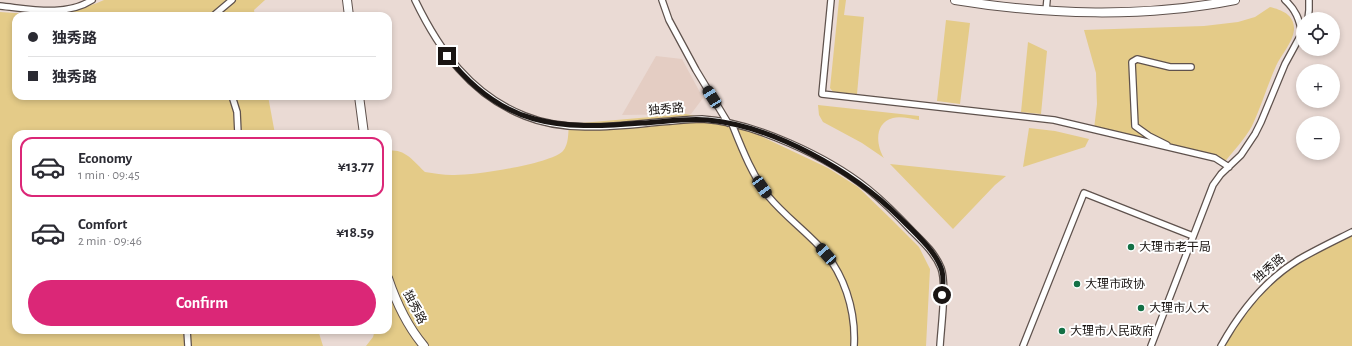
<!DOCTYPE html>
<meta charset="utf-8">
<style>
:root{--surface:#fff;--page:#f7f7f7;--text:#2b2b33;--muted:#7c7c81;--line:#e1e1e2;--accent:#db2777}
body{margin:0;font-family:"Alegreya Sans","Noto Sans SC",sans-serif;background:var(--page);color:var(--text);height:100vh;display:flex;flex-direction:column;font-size:15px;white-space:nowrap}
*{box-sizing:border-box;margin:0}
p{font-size:13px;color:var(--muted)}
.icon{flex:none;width:22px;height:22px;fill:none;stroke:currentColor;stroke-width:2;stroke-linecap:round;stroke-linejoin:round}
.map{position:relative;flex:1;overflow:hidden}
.side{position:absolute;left:12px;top:130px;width:380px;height:204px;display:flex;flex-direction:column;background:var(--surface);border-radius:12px;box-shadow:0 2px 6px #0003}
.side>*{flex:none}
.hud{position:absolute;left:12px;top:12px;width:380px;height:88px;border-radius:12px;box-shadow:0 2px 6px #0003;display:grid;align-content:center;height:88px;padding:0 16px;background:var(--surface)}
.controls{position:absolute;left:1296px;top:12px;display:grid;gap:8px}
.controls a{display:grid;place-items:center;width:44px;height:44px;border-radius:50%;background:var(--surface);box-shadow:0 2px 6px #0003;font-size:20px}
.end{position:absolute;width:18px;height:18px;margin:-9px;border:5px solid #1a1513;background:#fff;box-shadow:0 0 0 2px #fff}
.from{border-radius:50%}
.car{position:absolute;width:12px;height:24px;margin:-12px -6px;border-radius:5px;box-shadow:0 0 3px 1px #0007;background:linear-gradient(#222 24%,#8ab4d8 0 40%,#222 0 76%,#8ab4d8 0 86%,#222 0)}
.hud b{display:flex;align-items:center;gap:14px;height:38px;font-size:15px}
.hud b+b{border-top:1px solid var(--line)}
.hud i{width:10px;height:10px;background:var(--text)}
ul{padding:7px 0 0;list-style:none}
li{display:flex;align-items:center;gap:12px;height:60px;margin:0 8px 6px;padding:0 8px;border:2px solid transparent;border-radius:12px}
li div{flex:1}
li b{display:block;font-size:15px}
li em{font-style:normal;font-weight:700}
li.active{border-color:var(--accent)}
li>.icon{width:36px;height:36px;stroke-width:1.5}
.action{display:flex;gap:8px;margin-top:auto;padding:8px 16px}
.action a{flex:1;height:46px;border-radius:24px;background:var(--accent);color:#fff;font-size:16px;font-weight:700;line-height:46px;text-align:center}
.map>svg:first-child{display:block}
</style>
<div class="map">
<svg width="1352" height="346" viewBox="0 0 1352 346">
<rect width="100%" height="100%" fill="#eadad4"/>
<path fill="#e4cdc3" d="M 656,56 L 682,59 L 703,98 L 691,114 L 622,115 Z"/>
<path fill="#e4cb88" d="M 104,0 L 265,0 L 254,10 L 255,16 L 16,16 L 16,96 L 268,96 L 275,134 L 16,134 L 16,330 L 318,330 L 323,346 L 0,346 L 0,12 C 32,15 75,14 104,0 Z
M 839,0 L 846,0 L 844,15 L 864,17 L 857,94 L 833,92 L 830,88 Z
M 1270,7 C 1282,10 1295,15 1294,30 C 1293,42 1281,55 1276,66 C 1267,86 1261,107 1252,126 C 1245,139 1233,151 1224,163 L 1094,129 L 1097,104 L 1096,73 L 1084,30 L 1204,26 L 1238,22 L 1255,17 Z
M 946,20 L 970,23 L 960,104 L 937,101 Z
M 1028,42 L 1047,51 L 1041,114 L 1021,112 Z
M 818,105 L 919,116 L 919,120 C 911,119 901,116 893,118 C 874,123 876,145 884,158 L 862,143 L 823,122 L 819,115 Z
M 686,114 L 735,124 L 828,168 L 858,187 L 891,219 L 919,247 L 930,269 L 926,346 L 366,346 L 373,337 L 375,330 L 388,330 L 388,151 C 405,148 414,162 425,172 C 434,173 443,175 452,175 C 472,176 551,164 563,151 C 569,144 568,133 569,124 Z
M 1029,128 L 1055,131 L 1089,139 L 1085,147 L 1023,167 Z
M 890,164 L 1006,176 L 995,185 L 953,229 Z
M 1352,228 L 1352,346 L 1225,346 L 1249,305 L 1276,274 L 1290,261 L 1302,253 L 1330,242 Z"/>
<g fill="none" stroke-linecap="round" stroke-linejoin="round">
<g stroke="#5f524d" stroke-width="8">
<path id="street" d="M 415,0 C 439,50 471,95 525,116 C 566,133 616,126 659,122 C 674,121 688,119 702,119 C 754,122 828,157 868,189 C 884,202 898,216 912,231 C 923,242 935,253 941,268 C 947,284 941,327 940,346
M 662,0 L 669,20 L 696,70 L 728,123
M 831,0 L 822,94 L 1054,120 L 1215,158 L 1229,167
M 1285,0 C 1296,10 1299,19 1302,33
M 0,6 C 30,9 66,17 92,0
M 1046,11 L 1047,0
M 213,16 L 232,0
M 1308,19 L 1309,10 L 1309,0
M 232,96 L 237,112 L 238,134
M 732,124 C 742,149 752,175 769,197 C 784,215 803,229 819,246 C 844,272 856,310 854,346
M 1167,145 L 1149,136 L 1135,126 L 1132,62 L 1137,59 L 1170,67 L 1191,67
M 187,330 L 188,346
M 1023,346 L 1084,193 L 1193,236
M 1151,346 L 1213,185 L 1221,174 L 1241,155 L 1255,134 L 1261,122 L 1285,64 L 1303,31
M 1221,346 C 1240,312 1264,281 1298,260 C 1315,250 1334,241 1352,232"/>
</g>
<g stroke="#5f524d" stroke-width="10">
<path id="secondary" d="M 347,0 L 349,16
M 955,0 C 1046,15 1145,18 1235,0
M 359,96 L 364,134
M 388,278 C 396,302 408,327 424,346"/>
</g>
<use href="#street" stroke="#fff" stroke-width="5.5"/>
<use href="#secondary" stroke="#fff" stroke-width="8"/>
</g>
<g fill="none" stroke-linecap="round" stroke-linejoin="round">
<path stroke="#1a1513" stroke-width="5" d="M 447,56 C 502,127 558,130 642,123 C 663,122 686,118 708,120 C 773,126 853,171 899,217 C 913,231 937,252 942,271 C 944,279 943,287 942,295"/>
</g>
<g fill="#137045" stroke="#fff" stroke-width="1.5">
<circle cx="1131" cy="247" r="4"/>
<circle cx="1077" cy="284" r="4"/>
<circle cx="1141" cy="308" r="4"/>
<circle cx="1062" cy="331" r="4"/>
</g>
<g text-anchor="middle" stroke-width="4" stroke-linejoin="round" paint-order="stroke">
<g font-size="12" fill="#1a1513" stroke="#fff">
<text transform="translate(666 109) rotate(-5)" y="4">独秀路</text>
<text transform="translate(1269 268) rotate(-40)" y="4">独秀路</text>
<text transform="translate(415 307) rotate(63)" y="4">独秀路</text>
</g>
<g font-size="12" fill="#1a1513" stroke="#fff" text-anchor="start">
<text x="1139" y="251">大理市老干局</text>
<text x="1085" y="288">大理市政协</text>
<text x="1149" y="312">大理市人大</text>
<text x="1070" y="335">大理市人民政府</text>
</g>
</g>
</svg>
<div class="controls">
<a><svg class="icon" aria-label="locate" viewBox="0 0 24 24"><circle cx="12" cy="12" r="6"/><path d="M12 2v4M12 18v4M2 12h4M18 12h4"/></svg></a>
<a>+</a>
<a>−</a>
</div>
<i class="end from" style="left:942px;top:295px"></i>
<i class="end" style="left:447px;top:56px"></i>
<i class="car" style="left:712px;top:97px;rotate:328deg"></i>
<i class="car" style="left:762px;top:187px;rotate:145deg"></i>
<i class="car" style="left:826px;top:254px;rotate:319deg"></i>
<div class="hud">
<b><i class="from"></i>独秀路</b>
<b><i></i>独秀路</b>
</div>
<section class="side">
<ul>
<li class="active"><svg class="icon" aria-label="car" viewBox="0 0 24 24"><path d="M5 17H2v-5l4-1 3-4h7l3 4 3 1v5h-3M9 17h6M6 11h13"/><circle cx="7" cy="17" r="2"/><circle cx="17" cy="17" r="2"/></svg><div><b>Economy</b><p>1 min · 09:45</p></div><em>¥13.77</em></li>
<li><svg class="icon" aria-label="car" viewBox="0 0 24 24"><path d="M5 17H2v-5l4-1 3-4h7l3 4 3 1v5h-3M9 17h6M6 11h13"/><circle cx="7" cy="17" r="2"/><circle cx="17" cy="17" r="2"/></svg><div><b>Comfort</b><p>2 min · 09:46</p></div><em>¥18.59</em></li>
</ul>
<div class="action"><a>Confirm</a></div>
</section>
</div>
